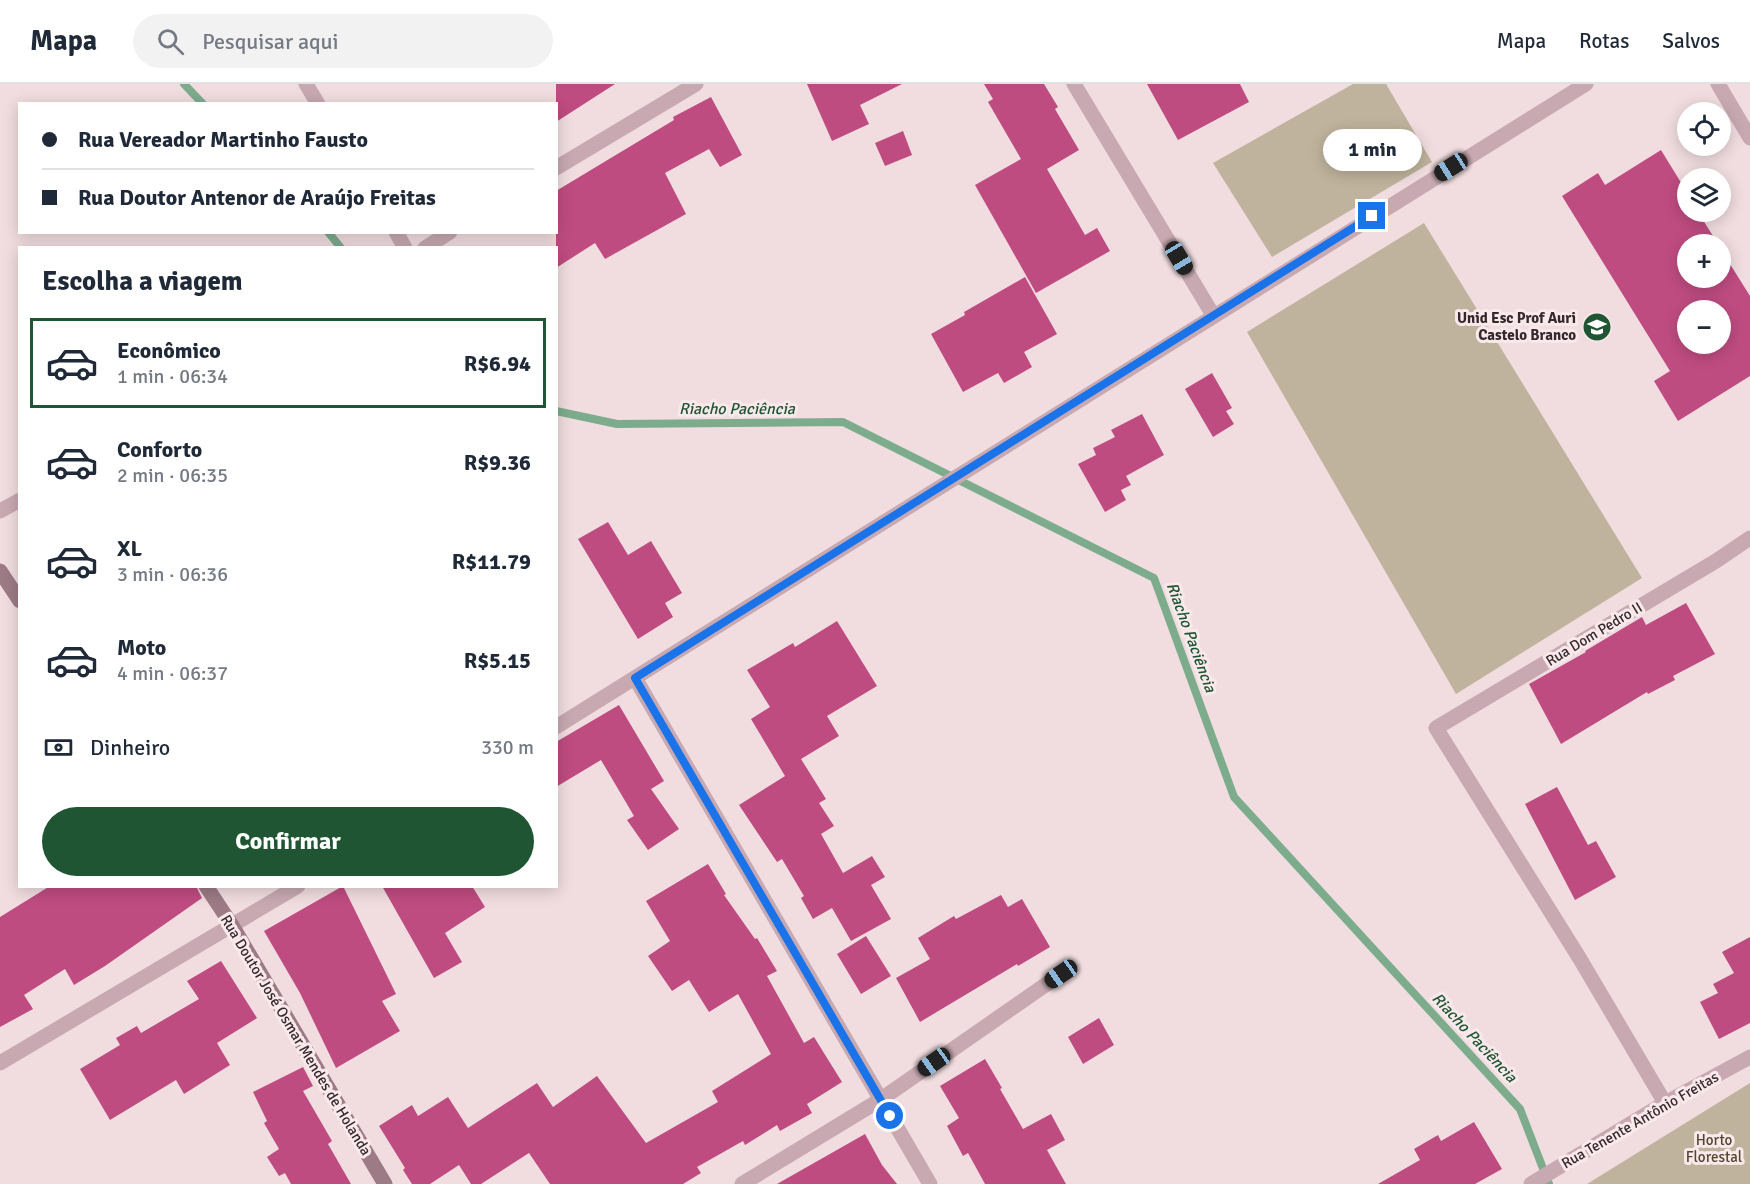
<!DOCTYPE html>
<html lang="pt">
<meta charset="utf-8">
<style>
:root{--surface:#fff;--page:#f2f2f3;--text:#1f2937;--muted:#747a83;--line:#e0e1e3;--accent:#205534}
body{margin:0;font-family:Signika,sans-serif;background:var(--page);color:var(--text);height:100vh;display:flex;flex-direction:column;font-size:22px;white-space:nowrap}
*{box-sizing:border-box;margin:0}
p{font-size:20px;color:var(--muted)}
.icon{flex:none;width:33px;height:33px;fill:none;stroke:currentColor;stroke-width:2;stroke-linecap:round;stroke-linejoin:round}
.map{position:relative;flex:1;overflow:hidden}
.drawer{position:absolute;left:18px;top:162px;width:540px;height:642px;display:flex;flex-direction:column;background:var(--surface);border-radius:0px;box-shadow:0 3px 15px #0003}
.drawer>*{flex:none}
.top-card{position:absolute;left:18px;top:18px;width:540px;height:132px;border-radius:0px;box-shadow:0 3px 15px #0003;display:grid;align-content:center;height:132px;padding:0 24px;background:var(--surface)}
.tools{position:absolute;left:1677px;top:18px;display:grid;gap:12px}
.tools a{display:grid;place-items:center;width:54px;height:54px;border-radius:50%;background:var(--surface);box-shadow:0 3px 15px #0003;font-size:30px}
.end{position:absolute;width:27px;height:27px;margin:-14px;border:8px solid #1a73e8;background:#fff;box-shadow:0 0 0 3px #fff}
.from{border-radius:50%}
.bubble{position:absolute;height:42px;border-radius:21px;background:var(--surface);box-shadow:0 3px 15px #0003;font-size:20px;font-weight:700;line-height:42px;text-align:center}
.car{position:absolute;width:18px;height:36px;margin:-18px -9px;border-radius:8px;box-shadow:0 0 4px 2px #0007;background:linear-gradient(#222 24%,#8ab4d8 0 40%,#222 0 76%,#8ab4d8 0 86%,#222 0)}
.top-card b{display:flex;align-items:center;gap:21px;height:57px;font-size:22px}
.top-card b+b{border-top:2px solid var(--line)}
.top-card i{width:15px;height:15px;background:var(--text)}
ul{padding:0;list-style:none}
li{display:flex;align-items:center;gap:18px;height:90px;margin:0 12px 9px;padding:0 12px;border:3px solid transparent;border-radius:0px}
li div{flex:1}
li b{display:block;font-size:22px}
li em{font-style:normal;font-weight:700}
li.current{border-color:var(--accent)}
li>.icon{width:54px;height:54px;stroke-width:1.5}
h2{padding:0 24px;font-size:27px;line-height:72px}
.pay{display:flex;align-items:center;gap:15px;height:66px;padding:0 24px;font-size:22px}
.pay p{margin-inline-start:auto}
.button{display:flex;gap:12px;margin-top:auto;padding:12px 24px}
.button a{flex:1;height:69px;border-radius:36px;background:var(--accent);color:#fff;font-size:24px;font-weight:700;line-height:69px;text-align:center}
header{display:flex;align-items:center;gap:36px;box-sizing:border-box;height:84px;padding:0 30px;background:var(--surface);border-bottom:2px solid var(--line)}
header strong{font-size:28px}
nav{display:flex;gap:33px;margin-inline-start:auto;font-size:21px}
.search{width:420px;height:54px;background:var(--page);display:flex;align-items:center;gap:15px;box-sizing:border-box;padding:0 21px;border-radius:33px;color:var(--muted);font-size:22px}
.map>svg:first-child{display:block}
</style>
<header>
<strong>Mapa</strong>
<div class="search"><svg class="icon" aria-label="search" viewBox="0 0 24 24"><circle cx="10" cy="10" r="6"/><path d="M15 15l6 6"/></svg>Pesquisar aqui</div>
<nav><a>Mapa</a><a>Rotas</a><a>Salvos</a></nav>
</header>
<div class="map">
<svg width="1750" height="1100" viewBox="0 0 1750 1100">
<rect width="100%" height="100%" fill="#f1dde0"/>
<path fill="#bfb39d" d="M 1353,0 L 1386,0 L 1432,78 L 1272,173 L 1213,79 Z
M 1424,139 L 1642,494 L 1456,610 L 1247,248 Z
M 1750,999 L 1750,1100 L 1587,1100 Z"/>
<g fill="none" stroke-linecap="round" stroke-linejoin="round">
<path stroke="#7dac8d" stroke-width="8" d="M 184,0 L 203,20
M 328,148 L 341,164
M 556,327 L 617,340 L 843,338 L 1154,494 L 1234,713 L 1520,1025 L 1549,1100"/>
</g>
<path fill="#bf4c81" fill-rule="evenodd" d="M 556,0 L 615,0 L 556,38 Z
M 807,0 L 902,0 L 860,21 L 869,40 L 832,57 Z
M 984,0 L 1044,0 L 1058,23 L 1055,25 L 1079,66 L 1047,85 L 1085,151 L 1097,144 L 1110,167 L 1036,209 L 975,101 L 1021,75 L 988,18 L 993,15 Z
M 1147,0 L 1240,0 L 1249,18 L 1178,56 Z
M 711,13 L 742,71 L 720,83 L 709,65 L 665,89 L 686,130 L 605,175 L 595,159 L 556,184 L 556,107 L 674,36 L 673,33 Z
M 903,47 L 912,71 L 885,82 L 875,59 Z
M 1661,66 L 1688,110 L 1688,128 L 1698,128 L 1718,160 L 1688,160 L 1688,194 L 1720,194 L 1720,164 L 1750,212 L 1750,292 L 1678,337 L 1654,297 L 1670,287 L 1562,112 L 1598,89 L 1605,101 ZM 1688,226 L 1720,226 L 1720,260 L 1688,260 Z
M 1025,193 L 1057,250 L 1024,268 L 1032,283 L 1004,299 L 998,289 L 963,308 L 931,250 L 965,231 L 964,228 Z
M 1212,289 L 1232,324 L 1226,327 L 1234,340 L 1213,353 L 1185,305 Z
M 1142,330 L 1164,371 L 1126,392 L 1131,401 L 1121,406 L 1126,416 L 1105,428 L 1078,380 L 1096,371 L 1093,364 L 1115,353 L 1111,346 Z
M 608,438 L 628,471 L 651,457 L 682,509 L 665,519 L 673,533 L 638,555 L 578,455 Z
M 1686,519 L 1715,570 L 1673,592 L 1675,596 L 1648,610 L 1647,608 L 1561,660 L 1529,600 L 1586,568 L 1585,567 L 1642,533 L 1646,541 Z
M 837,537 L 877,602 L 827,632 L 839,652 L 801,675 L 826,715 L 819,719 L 834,742 L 821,750 L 843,789 L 872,772 L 885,793 L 871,801 L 891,835 L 851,857 L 832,824 L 813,835 L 801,814 L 804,812 L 782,775 L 777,778 L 739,721 L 785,692 L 751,635 L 770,623 L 747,586 L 793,559 L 795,563 Z
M 619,621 L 664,697 L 651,705 L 679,745 L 648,766 L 627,736 L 634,732 L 601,676 L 556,703 L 556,658 Z
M 1557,703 L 1588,761 L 1596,757 L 1616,793 L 1575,816 L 1525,720 Z
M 708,780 L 726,810 L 724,811 L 755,855 L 757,854 L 777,887 L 767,892 L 804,959 L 814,953 L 842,998 L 807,1020 L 812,1029 L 780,1047 L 777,1041 L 745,1061 L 743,1057 L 697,1083 L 701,1089 L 683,1100 L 550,1100 L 529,1069 L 481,1100 L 471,1100 L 459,1081 L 430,1100 L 412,1100 L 403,1086 L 405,1084 L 379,1042 L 412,1021 L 418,1032 L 448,1013 L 468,1044 L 537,999 L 553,1023 L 597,992 L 646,1059 L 718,1018 L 712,1007 L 771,970 L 738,910 L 709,928 L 689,896 L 672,907 L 648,872 L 670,857 L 646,817 Z
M 50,802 L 196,802 L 202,814 L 105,882 L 74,901 L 65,885 L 24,911 L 33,925 L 0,943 L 0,833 Z
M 343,802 L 396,910 L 382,917 L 400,947 L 336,984 L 300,909 L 264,847 Z
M 382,802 L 472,802 L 485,823 L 445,849 L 462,878 L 434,894 Z
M 1001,811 L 1008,823 L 1022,815 L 1050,863 L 1018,882 L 1017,880 L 920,938 L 896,894 L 930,875 L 918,854 L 954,832 L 956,835 Z
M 866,852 L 891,892 L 861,910 L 837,870 Z
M 1750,853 L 1750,939 L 1719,955 L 1700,918 L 1718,909 L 1713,900 L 1734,889 L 1722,868 Z
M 221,877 L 257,934 L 217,959 L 230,981 L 184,1010 L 176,996 L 110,1036 L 80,985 L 120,961 L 116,954 L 137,942 L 141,949 L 199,915 L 187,897 Z
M 1099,934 L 1114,961 L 1083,980 L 1068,953 Z
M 985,975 L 1002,1004 L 1000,1005 L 1023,1045 L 1051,1030 L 1065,1056 L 1047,1066 L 1066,1100 L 985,1100 L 968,1069 L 963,1072 L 947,1042 L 959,1034 L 940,1002 Z
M 303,983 L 313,1002 L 303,1007 L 332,1057 L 328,1060 L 351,1100 L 291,1100 L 285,1089 L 279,1092 L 267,1073 L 279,1065 L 264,1039 L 267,1037 L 253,1008 Z
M 1474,1038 L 1502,1085 L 1475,1100 L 1378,1100 L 1420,1076 L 1414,1065 L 1438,1051 L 1441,1057 Z
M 865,1050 L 882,1081 L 897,1100 L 777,1100 Z"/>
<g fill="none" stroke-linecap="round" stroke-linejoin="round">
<path stroke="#c8a9b1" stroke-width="15" d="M 306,0 L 318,20
M 1074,0 L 1213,231
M 1718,0 L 1750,54
M 556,84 L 696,0
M 396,148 L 405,164
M 425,164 L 450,148
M 0,427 L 20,416
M 635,594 L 930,1100
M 556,643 L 1586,0
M 0,979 L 298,802
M 1665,1019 L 1580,875 L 1436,644 L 1716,477 L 1750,454
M 742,1100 L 880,1016 L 1061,890
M 1531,1100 L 1665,1019 L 1750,973"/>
<path stroke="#9c7b86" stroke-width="15" d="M 0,487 L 20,517
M 206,802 L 233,843 L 385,1100"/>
</g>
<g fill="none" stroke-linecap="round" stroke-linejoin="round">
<path stroke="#1a73e8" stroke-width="8" d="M 890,1032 L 635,594 L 1372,132"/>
</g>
<defs>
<g id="school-disc" transform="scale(1.5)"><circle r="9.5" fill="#205534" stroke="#f9e9eb"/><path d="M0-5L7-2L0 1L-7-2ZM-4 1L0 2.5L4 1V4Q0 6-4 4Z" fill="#fff"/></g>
</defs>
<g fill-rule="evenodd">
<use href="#school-disc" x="1597" y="243"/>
</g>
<g text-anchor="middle" stroke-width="6" stroke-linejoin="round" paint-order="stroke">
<g font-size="15" font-weight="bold" fill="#36292e" stroke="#f9e9eb" text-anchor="end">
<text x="1576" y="239">Unid Esc Prof Auri<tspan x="1576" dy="17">Castelo Branco</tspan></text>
</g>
<g font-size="15" fill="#36292e" stroke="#f9e9eb">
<text transform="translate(1594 550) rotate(-31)" y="5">Rua Dom Pedro II</text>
<text transform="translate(296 951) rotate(59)" y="5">Rua Doutor José Osmar Mendes de Holanda</text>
<text transform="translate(1640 1036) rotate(-30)" y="5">Rua Tenente Antônio Freitas</text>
</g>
<g font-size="15" fill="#53462e" stroke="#f9e9eb">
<text x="1714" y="1061">Horto<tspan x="1714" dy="17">Florestal</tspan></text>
</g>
<g font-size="16" font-style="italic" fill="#205534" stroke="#f9e9eb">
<text x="737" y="330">Riacho Paciência</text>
<text transform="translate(1192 553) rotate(70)" y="6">Riacho Paciência</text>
<text transform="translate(1475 953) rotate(47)" y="6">Riacho Paciência</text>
</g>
</g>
</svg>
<div class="tools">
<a><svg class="icon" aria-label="locate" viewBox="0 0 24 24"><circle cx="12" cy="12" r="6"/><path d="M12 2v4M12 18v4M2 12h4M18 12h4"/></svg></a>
<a><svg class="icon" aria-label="layers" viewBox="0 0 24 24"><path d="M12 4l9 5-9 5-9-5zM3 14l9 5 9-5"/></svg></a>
<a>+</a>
<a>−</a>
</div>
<i class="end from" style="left:890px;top:1032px"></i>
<i class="end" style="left:1372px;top:132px"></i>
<div class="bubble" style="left:1323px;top:45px;width:99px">1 min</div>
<i class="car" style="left:1451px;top:83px;rotate:238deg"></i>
<i class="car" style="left:1179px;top:174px;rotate:149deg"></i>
<i class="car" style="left:1061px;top:890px;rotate:235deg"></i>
<i class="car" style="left:934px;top:978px;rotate:235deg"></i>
<div class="top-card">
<b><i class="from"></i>Rua Vereador Martinho Fausto</b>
<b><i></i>Rua Doutor Antenor de Araújo Freitas</b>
</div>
<section class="drawer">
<h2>Escolha a viagem</h2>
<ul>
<li class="current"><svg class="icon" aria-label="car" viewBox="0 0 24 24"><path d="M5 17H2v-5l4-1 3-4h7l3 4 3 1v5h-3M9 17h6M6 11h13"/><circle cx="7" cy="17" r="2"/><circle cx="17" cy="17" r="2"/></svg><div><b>Econômico</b><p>1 min · 06:34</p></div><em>R$6.94</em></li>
<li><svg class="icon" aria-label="car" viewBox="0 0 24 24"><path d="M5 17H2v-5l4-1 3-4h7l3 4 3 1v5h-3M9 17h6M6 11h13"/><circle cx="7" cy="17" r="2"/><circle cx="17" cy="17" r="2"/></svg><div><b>Conforto</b><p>2 min · 06:35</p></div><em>R$9.36</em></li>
<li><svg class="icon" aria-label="car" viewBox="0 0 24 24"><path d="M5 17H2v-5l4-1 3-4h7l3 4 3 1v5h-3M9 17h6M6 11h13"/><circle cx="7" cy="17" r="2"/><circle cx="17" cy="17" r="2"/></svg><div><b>XL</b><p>3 min · 06:36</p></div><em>R$11.79</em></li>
<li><svg class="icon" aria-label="car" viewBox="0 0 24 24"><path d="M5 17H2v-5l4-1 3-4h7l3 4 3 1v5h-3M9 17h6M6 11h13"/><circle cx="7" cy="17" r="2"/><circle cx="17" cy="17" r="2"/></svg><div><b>Moto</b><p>4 min · 06:37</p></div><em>R$5.15</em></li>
</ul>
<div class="pay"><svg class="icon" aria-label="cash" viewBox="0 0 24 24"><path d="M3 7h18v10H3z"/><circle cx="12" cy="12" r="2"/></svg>Dinheiro<p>330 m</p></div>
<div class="button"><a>Confirmar</a></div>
</section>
</div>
